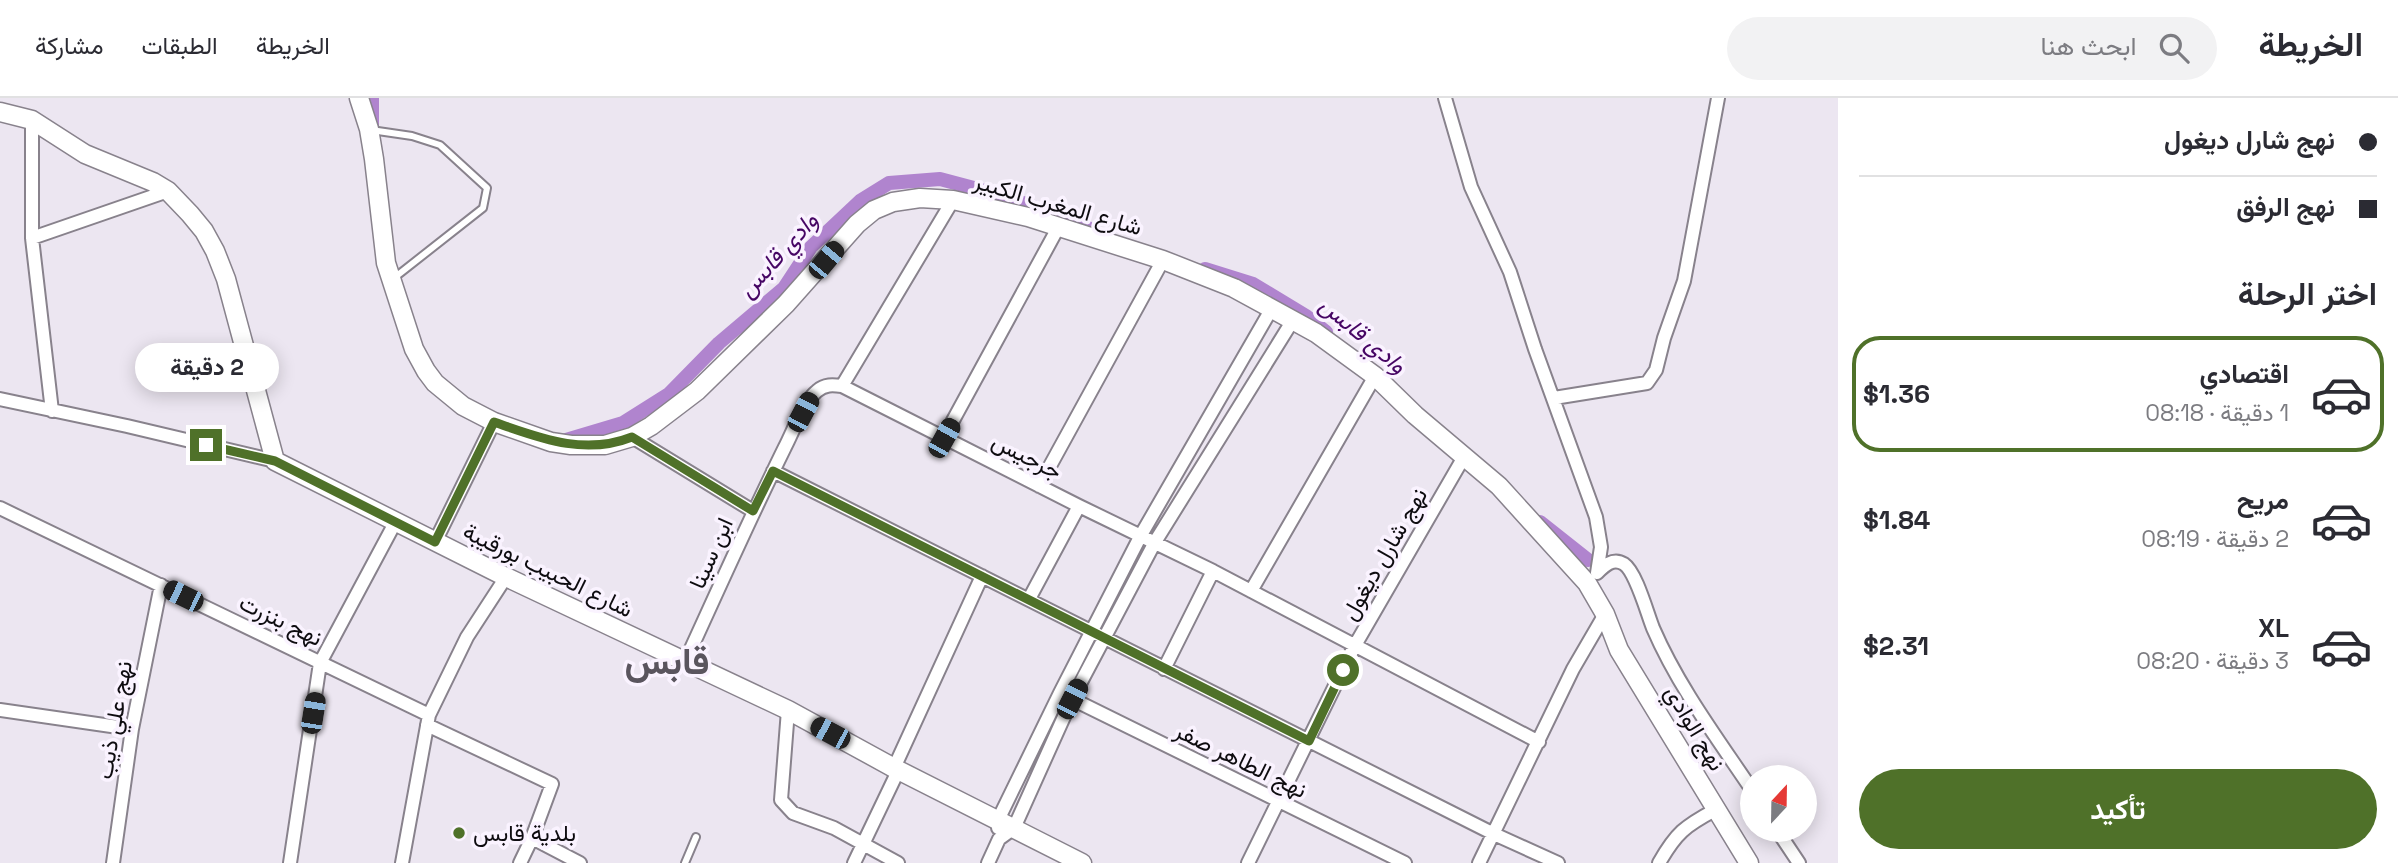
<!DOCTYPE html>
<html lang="ar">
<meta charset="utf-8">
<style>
:root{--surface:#fff;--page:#f2f2f3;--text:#2b2b33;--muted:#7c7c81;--line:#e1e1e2;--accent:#4f7129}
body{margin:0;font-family:"Space Grotesk",Vazirmatn,sans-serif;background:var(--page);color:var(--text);direction:rtl;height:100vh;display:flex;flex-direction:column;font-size:26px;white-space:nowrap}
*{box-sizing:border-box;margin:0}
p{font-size:23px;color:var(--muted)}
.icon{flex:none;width:38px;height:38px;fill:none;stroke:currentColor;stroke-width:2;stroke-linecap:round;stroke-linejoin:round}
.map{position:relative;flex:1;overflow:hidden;direction:ltr}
.drawer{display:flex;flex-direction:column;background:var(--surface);width:560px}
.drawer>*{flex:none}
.guide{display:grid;align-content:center;height:154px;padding:0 21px;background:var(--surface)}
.needle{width:46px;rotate:22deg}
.fabs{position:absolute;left:1740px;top:667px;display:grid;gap:14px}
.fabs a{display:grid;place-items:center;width:77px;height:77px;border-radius:50%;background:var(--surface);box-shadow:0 4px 18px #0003;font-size:35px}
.end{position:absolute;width:32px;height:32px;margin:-16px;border:9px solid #4f7129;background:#fff;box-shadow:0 0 0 4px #fff}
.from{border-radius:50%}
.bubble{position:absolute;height:49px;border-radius:24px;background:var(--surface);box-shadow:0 4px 18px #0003;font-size:23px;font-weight:700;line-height:49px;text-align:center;direction:rtl}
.car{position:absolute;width:21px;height:42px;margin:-21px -10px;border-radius:9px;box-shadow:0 0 5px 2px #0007;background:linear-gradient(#222 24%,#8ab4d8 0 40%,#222 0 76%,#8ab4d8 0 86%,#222 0)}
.guide b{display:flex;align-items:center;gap:24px;height:66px;font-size:26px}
.guide b+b{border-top:2px solid var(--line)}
.guide i{width:18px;height:18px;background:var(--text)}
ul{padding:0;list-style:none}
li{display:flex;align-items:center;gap:21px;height:116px;margin:0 14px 10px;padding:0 7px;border:4px solid transparent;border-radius:28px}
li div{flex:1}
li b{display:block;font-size:26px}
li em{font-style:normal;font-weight:700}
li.current{border-color:var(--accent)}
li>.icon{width:63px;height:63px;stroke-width:1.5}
h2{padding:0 21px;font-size:32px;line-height:84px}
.primary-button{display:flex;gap:14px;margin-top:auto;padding:14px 21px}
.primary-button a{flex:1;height:80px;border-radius:42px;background:var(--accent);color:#fff;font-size:28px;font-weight:700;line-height:80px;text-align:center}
header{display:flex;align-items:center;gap:42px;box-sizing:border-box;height:98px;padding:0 35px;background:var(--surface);border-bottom:2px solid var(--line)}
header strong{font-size:33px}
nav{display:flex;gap:38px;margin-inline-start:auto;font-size:24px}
.search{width:490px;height:63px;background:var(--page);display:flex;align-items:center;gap:18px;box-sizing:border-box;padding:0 24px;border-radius:38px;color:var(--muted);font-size:26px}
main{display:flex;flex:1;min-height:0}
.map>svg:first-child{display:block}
</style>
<header>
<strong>الخريطة</strong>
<div class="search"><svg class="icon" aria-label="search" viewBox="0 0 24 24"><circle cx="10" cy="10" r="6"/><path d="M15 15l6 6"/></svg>ابحث هنا</div>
<nav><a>الخريطة</a><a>الطبقات</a><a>مشاركة</a></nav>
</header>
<main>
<section class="drawer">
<div class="guide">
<b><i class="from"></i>نهج شارل ديغول</b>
<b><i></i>نهج الرفق</b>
</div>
<h2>اختر الرحلة</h2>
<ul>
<li class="current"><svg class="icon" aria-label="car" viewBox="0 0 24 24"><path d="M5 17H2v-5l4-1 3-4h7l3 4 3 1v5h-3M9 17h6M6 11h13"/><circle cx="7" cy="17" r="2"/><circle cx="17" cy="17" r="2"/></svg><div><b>اقتصادي</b><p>1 دقيقة · 08:18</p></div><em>$1.36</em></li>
<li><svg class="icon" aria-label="car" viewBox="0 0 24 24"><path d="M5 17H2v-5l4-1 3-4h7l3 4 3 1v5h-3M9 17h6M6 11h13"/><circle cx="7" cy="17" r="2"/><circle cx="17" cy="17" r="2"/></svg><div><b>مريح</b><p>2 دقيقة · 08:19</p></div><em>$1.84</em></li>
<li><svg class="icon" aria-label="car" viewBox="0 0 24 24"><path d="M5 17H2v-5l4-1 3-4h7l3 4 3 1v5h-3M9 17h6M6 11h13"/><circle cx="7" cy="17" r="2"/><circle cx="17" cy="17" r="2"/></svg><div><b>XL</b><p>3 دقيقة · 08:20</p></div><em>$2.31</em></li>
</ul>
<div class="primary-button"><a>تأكيد</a></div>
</section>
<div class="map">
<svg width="1838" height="765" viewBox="0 0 1838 765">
<rect width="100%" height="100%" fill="#ece6f1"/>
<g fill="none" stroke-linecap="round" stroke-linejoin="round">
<path stroke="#b084ce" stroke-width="14" d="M 372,0 L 372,30
M 1205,171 L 1253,186 L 1306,218 L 1326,234
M 566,342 L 623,325 L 669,296 L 719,245 L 784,190 L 811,149 L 860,103 L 889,85 L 940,81 L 1004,98 L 1087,129
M 1540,424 L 1588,462"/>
<g stroke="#88828c" stroke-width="10">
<path id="lane" d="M 371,32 L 412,38 L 440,47 L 487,90 L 483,110 L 394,180
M 685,765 L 696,739"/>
</g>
<g stroke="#88828c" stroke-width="16">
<path id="street" d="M 1445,0 L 1471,89 L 1510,174 L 1535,251 L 1596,419 L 1601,449 L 1597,475
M 32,22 L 32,140 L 52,313
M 32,140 L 168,93
M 842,288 L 953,102
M 1554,300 L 1647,285 L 1656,272 L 1664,240 L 1684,183 L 1718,0
M 0,301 L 127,328 L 275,363
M 632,339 L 753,413
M 944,339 L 1059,128
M 773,373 L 1494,736 L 1558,765
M 1039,388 L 1163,162
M 0,410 L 429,617
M 435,444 L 494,324
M 1597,475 C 1604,468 1613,459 1624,466 C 1636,474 1647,515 1653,530 C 1678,588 1717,640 1752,692
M 1251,493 L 1375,278
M 1029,501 L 1079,408
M 685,564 C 718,492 750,420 785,349 C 793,334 804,303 817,293 C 825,286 833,287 842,288 L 1079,408 L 1213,473 L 1539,644
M 1164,571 L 1213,473
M 1066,598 L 1405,765
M 0,612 L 132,631
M 788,612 L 781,702 L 793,715 L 834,730 L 898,765
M 427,627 L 552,686 L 532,740 L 520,765
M 894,670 L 982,478
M 998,730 L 998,722 L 1060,595 L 1141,437 L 1272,210
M 1777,732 L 1799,765
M 532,740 L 580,765
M 113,765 L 132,631 L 161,487
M 290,765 L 320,565 L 396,423
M 402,765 L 429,617 L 467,539 L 506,479
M 854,765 L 899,671
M 988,765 L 999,741 L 1014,730 L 1072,601 L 1155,444 L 1293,222
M 1248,765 L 1354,549 L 1465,357
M 1479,765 L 1573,571 L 1605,516
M 1659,765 C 1676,735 1685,728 1715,712"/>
</g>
<g stroke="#88828c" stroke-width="21">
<path id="secondary" d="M 359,0 L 369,31 L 374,61 L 386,165 L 414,251 L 426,273 L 435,285 L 463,308 L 494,324 L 551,344 L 571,347 L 605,347 L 632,339 L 651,328 L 697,293 L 786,206 L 857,126 L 874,112 L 893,104 L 920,100 L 953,102 L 1028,119 L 1163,162 L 1234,190 L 1316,235 L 1375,278 L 1415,317 L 1499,388 L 1587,485 L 1605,516 L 1619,552 L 1749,765
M 0,14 L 32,22 L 85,56 L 153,84 L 168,93 L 190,116 L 204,133 L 215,153 L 226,181 L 275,363 L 506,479 L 788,612 L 894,670 L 1082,765"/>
</g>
<use href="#lane" stroke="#fff" stroke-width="6"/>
<use href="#street" stroke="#fff" stroke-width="12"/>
<use href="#secondary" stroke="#fff" stroke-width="18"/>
</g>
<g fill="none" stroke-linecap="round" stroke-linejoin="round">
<path stroke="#4f7129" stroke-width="9" d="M 206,347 L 275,363 L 435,444 L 494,324 C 540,340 584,358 632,339 L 753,413 L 773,373 L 1309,643 L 1343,572"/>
</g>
<circle fill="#4f7129" stroke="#faf3ff" stroke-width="2.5" cx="459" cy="735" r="7"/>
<g text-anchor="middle" stroke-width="7" stroke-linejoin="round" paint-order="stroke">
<g font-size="23" fill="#0e0c10" stroke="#faf3ff">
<text transform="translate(1058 106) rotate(16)" y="8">شارع المغرب الكبير</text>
<text transform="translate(1027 358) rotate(27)" y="8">جرجيس</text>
<text transform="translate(711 455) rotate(-66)" y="8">ابن سينا</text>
<text transform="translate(1384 456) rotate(-60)" y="8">نهج شارل ديغول</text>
<text transform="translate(548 472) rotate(26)" y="8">شارع الحبيب بورقيبة</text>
<text transform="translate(281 522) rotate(26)" y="8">نهج بنزرت</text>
<text transform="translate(114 622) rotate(-80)" y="8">نهج علي ذيب</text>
<text transform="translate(1695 630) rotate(59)" y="8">نهج الوادي</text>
<text transform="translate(1241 662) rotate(26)" y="8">نهج الطاهر صفر</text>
</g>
<g font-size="23" fill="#0e0c10" stroke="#faf3ff" text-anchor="start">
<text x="473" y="743">بلدية قابس</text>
</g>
<g font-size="24" font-style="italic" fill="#460564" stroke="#faf3ff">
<text transform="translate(778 157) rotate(-48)" y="8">وادي قابس</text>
<text transform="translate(1363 237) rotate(40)" y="8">وادي قابس</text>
</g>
<g font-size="37" font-weight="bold" fill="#5a555e" stroke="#faf3ff">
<text x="667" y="576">قابس</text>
</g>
</g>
</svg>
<div class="fabs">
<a><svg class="needle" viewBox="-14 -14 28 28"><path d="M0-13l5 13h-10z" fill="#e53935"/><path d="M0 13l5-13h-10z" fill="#7c7c81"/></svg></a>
</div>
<i class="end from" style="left:1343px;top:572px"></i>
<i class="end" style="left:206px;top:347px"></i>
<div class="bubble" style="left:135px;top:245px;width:144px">2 دقيقة</div>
<i class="car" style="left:826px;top:162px;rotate:40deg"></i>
<i class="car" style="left:803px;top:314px;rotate:28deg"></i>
<i class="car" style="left:944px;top:340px;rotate:29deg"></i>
<i class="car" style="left:183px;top:498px;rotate:296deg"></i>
<i class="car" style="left:1072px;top:601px;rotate:27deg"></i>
<i class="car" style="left:313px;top:615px;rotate:9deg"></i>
<i class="car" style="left:830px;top:635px;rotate:298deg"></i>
</div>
</main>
